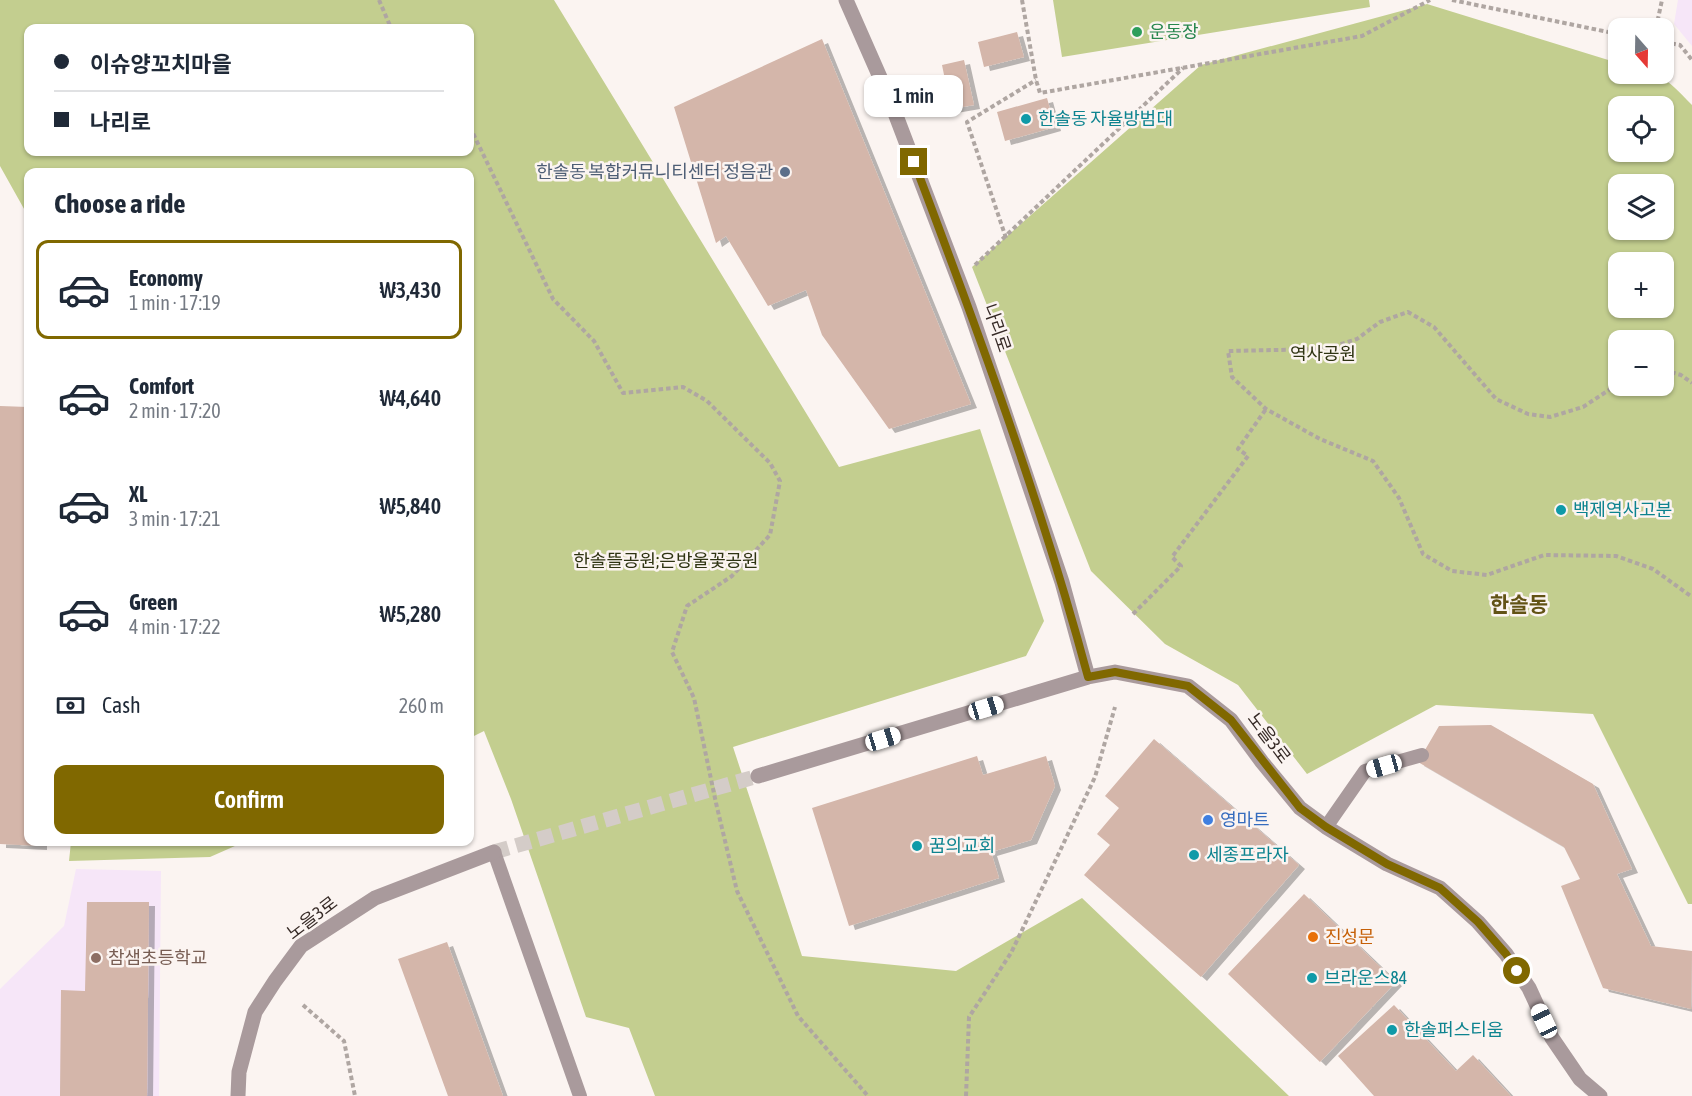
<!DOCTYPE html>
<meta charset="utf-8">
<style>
:root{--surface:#fff;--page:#f2f2f3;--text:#1f2937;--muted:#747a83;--line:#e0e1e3;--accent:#806800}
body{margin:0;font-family:"Asap Condensed","Noto Sans KR",sans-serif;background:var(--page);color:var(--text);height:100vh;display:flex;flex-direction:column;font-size:22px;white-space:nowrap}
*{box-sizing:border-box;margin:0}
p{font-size:20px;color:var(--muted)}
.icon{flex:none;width:33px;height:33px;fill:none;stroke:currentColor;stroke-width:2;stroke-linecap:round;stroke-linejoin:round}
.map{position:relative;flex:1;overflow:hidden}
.drawer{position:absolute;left:24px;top:168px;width:450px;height:678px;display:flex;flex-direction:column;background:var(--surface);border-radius:12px;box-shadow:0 2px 4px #0004}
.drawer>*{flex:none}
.guide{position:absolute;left:24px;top:24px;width:450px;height:132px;border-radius:12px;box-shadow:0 2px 4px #0004;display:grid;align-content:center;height:132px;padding:0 30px;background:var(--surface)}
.needle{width:39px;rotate:160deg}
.tools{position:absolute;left:1608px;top:18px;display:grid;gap:12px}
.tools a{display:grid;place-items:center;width:66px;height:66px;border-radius:12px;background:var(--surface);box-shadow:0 2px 4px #0004;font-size:30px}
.end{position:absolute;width:27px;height:27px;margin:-14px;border:8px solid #806800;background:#fff;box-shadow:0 0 0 3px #fff}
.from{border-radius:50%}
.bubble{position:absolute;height:42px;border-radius:12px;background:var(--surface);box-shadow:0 2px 4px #0004;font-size:20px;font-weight:600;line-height:42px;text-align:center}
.car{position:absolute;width:18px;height:36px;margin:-18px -9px;border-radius:8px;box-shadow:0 0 4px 2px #0007;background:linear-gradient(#fff 24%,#345 0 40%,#fff 0 76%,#345 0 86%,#fff 0)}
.guide b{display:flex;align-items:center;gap:21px;height:57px;font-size:22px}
.guide b+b{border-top:2px solid var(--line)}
.guide i{width:15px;height:15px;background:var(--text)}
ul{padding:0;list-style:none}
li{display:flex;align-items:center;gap:18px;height:99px;margin:0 12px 9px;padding:0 18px;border:3px solid transparent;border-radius:12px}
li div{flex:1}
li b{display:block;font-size:22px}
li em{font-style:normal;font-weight:600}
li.on{border-color:var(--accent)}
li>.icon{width:54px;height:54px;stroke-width:1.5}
h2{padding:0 30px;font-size:27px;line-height:72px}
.pay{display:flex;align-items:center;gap:15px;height:66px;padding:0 30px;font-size:22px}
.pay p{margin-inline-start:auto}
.cta{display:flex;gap:12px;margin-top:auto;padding:12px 30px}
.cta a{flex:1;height:69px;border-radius:12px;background:var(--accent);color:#fff;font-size:24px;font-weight:600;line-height:69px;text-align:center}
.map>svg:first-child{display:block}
</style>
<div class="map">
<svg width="1692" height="1096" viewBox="0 0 1692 1096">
<defs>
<filter id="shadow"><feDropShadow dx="6" dy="4" stdDeviation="0" flood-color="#0004"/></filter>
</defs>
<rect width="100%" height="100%" fill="#fbf4f1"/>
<path fill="#f6e6f8" d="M 1678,0 L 1692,0 L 1692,46 L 1674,24 Z
M 76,869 L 161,871 L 159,1096 L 0,1096 L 0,989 L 64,926 Z"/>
<path fill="#c3ce8f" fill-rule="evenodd" d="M 0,0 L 554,0 L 839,467 L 980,429 L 1044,621 L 1026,656 L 733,747 L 802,956 L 956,971 L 1082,898 L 1289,1096 L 655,1096 L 629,1028 L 586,1017 L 511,799 L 484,731 L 470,738 L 470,172 L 28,172 L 28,216 L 0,166 ZM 28,28 L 470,28 L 470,152 L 28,152 Z
M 1053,0 L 1369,0 L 1370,7 L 1062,57 Z
M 1427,4 L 1618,63 L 1618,74 C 1663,74 1661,73 1692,105 L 1692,904 L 1688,904 L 1593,714 L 1436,705 L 1307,774 L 1238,685 L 1165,644 L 1091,571 L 972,267 L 1201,65 ZM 1618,106 L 1664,106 L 1664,152 L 1618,152 ZM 1618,184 L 1664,184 L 1664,230 L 1618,230 ZM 1618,262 L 1664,262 L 1664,308 L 1618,308 ZM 1618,340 L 1664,340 L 1664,386 L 1618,386 Z
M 71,842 L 244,842 L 210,857 L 69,861 Z"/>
<path fill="#d4b6aa" filter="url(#shadow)" d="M 1017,32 L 1024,57 L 984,67 L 978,42 Z
M 822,39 L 971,404 L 889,429 L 822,335 L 806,290 L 768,306 L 726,236 L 716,243 L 674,107 Z
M 964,60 L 974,105 L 951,109 L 942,65 Z
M 1047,98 L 1055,127 L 1005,141 L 997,112 Z
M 0,406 L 28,407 L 28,842 L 41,842 L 41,846 L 0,844 Z
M 1491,725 L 1593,784 L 1632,869 L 1617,874 L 1651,946 L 1692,951 L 1691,1009 L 1603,988 L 1561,886 L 1580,879 L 1564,847 L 1418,762 L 1439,726 Z
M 1154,739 L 1299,865 L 1201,977 L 1084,875 L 1110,845 L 1097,834 L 1119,808 L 1105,796 Z
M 977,756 L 983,775 L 1046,756 L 1055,786 L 1031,840 L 991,852 L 999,878 L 849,926 L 812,808 Z
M 1304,894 L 1396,982 L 1320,1062 L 1228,974 Z
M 87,902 L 149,902 L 147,1096 L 60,1096 L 61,990 L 85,991 Z
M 447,942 L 503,1096 L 448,1096 L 398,959 Z
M 1394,1005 L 1456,1071 L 1473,1055 L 1511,1096 L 1374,1096 L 1338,1056 Z"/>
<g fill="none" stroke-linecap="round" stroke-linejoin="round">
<path stroke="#d4ccc8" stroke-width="15" stroke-dasharray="15 8" stroke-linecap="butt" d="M 494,852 L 758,776"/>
<path stroke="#afa6a2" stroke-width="4" stroke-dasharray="4.5 3" stroke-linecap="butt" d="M 379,0 L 391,28
M 1022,0 L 1036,80 L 1040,93 L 1362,36 L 1430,0
M 1452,0 L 1618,34
M 1656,28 L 1662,0
M 1664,42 L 1680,45 L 1692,60
M 470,127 L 553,299 L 594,341 L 623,393 L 683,387 L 707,401 L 770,463 L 780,481 L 770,535 L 732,576 L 687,606 L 672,652 L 694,698 L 716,803 L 737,891 L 798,1016 L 868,1096
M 1006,238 L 967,122 L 1036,80
M 975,265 L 1183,68
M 1664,370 L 1681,375 L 1692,383
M 1618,384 L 1583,407 L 1550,417 L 1528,414 L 1496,399 L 1434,327 L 1408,312 L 1380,322 L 1357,339 L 1325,349 L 1228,351 L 1232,377 L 1266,409 L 1320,439 L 1373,461 L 1399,498 L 1423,554 L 1452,571 L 1487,575 L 1544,555 L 1616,556 L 1653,569 L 1692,597
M 1133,614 L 1181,566 L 1172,557 L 1248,456 L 1238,449 L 1266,409
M 303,1005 L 344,1041 L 355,1096
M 966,1096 L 969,1017 L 1011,953 L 1048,876 L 1095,777 L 1115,707"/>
<path stroke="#a99a9c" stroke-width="14" d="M 1326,827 L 1365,771 L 1422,755
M 494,852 L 580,1096"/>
<path stroke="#a99a9c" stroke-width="15" d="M 846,0 L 890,100 L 969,307 L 1062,582 L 1088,677
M 758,776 L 1088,677 L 1115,672 L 1188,686 L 1231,720 L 1262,762 L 1300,808 L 1326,827 L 1387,864 L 1440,888 L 1478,922 L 1506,954 L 1529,988 L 1552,1038 L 1580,1079 L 1600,1096
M 238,1096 L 239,1072 L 255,1012 L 275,981 L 301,946 L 375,898 L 494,852"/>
</g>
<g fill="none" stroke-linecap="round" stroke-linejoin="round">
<path stroke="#806800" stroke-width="8" d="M 914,162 C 978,331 1041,502 1088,677 L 1115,672 L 1188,686 L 1231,720 L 1300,808 L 1326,827 L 1387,864 L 1440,888 L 1478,922 L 1506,954 L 1517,971"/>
</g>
<circle fill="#2e9e5b" stroke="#fbf4f1" stroke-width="2" cx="1137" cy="32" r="6"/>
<g fill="#0f9aa8" stroke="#fbf4f1" stroke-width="2">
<circle cx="1026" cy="119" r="6"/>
<circle cx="1561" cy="510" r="6"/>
<circle cx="917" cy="846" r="6"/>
<circle cx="1194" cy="855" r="6"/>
<circle cx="1312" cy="978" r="6"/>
<circle cx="1392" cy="1030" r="6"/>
</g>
<circle fill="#5c6f8a" stroke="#fbf4f1" stroke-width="2" cx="785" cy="172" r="6"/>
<circle fill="#3f7fe0" stroke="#fbf4f1" stroke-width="2" cx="1208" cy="820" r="6"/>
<circle fill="#e8710a" stroke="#fbf4f1" stroke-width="2" cx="1313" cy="937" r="6"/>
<circle fill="#8d6e63" stroke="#fbf4f1" stroke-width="2" cx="96" cy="958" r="6"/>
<g text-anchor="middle" stroke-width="5" stroke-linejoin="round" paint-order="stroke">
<g font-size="18" fill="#27864d" stroke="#fbf4f1" text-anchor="start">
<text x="1149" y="38">운동장</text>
</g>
<g font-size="18" fill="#0d838f" stroke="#fbf4f1" text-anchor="start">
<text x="1038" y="125">한솔동 자율방범대</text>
<text x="1573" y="516">백제역사고분</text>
<text x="929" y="852">꿈의교회</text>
<text x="1206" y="861">세종프라자</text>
<text x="1324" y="984">브라운스84</text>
<text x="1404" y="1036">한솔퍼스티움</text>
</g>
<g font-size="18" fill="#4e5e75" stroke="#fbf4f1" text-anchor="end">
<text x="773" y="178">한솔동 복합커뮤니티센터 정음관</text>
</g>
<g font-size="18" fill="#362a26" stroke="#fbf4f1">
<text transform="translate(997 328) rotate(71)" y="6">나리로</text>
<text transform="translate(1269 738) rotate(53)" y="6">노을3로</text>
<text transform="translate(312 918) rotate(-37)" y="6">노을3로</text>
</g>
<g font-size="18" fill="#2e3312" stroke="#fbf4f1">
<text x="1323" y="360">역사공원</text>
<text x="666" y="567">한솔뜰공원;은방울꽃공원</text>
</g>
<g font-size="18" fill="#366cbe" stroke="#fbf4f1" text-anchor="start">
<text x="1220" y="826">영마트</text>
</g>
<g font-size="18" fill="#c56008" stroke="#fbf4f1" text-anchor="start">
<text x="1325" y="943">진성문</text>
</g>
<g font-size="18" fill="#785e54" stroke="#fbf4f1" text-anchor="start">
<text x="108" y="964">참샘초등학교</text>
</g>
<g font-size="21" font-weight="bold" fill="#625215" stroke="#fbf4f1">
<text x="1519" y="612">한솔동</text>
</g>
</g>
</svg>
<div class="tools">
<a><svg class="needle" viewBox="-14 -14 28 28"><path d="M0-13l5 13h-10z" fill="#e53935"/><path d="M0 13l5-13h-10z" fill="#747a83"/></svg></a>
<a><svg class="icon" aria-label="locate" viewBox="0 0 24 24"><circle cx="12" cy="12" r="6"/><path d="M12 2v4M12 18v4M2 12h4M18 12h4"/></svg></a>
<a><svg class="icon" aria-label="layers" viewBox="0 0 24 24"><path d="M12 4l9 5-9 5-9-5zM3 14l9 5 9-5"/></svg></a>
<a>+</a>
<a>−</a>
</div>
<i class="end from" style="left:1517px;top:971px"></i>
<i class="end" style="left:914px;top:162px"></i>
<div class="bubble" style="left:864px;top:75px;width:99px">1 min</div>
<i class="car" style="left:986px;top:708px;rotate:73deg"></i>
<i class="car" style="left:883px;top:739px;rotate:73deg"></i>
<i class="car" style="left:1384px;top:766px;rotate:254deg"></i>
<i class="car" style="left:1544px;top:1021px;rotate:335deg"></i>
<div class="guide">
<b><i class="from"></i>이슈양꼬치마을</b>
<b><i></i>나리로</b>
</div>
<section class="drawer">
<h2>Choose a ride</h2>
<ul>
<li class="on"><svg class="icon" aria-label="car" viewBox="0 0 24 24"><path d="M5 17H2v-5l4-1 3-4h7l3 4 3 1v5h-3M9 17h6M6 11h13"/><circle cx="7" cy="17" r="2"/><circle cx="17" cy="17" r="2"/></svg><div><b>Economy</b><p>1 min · 17:19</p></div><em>₩3,430</em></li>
<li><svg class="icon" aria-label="car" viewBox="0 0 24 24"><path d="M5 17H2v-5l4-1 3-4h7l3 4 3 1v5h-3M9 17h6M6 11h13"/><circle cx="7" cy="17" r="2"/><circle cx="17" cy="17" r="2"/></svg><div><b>Comfort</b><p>2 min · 17:20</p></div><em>₩4,640</em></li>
<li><svg class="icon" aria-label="car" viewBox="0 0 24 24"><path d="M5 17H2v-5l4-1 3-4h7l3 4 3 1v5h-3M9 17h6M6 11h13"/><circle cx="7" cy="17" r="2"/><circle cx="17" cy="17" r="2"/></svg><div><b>XL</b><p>3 min · 17:21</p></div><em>₩5,840</em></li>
<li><svg class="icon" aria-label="car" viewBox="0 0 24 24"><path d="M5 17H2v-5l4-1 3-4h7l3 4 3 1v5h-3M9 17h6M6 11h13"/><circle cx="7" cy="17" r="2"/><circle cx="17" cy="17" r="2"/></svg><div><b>Green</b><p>4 min · 17:22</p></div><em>₩5,280</em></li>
</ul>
<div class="pay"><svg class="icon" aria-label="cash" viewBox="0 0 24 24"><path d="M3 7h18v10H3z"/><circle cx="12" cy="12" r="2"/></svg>Cash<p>260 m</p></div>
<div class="cta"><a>Confirm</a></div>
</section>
</div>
